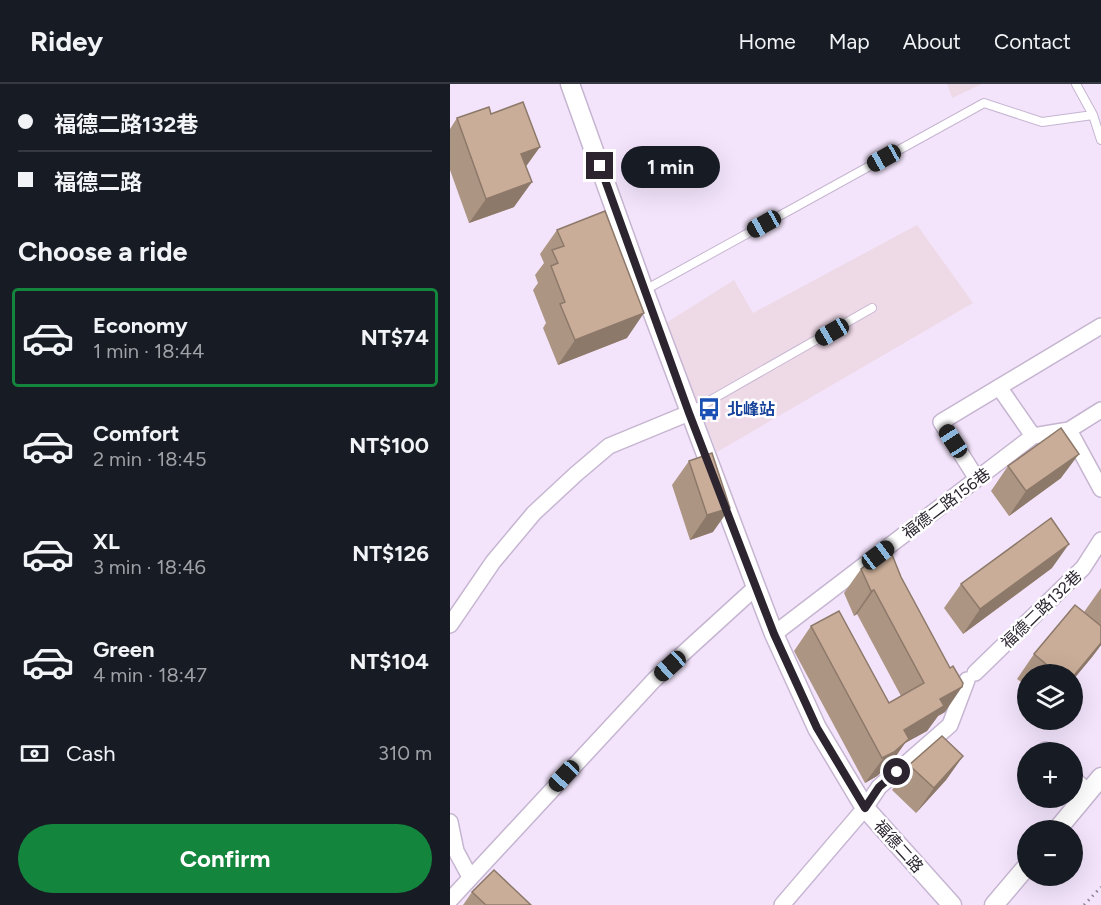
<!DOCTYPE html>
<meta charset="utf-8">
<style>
:root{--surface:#171b24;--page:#20242c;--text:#f1f3f6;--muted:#9ea1a6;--line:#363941;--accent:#14853d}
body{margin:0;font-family:Figtree,"Noto Sans TC",sans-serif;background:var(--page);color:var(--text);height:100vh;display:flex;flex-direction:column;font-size:22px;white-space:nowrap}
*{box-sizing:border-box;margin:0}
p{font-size:20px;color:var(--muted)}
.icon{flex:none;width:33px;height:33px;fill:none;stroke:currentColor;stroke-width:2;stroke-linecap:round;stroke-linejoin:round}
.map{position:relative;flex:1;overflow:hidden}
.details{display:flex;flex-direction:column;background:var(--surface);width:450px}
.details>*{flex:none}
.top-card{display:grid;align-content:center;height:132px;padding:0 18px;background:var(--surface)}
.fabs{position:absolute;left:567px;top:580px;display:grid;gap:12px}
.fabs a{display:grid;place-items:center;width:66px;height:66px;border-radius:50%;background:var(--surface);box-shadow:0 6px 24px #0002;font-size:30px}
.end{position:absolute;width:27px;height:27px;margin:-14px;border:8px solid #2c2530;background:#fff;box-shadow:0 0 0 3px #fff}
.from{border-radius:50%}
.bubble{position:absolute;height:42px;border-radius:21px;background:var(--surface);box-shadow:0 6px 24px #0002;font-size:20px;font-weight:700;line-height:42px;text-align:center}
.car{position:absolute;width:18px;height:36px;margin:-18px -9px;border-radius:8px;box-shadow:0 0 4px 2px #0007;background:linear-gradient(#222 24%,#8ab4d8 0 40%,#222 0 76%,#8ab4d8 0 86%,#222 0)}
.top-card b{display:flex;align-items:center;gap:21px;height:57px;font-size:22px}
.top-card b+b{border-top:2px solid var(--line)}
.top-card i{width:15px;height:15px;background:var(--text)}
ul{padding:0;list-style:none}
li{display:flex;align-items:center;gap:18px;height:99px;margin:0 12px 9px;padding:0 6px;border:3px solid transparent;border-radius:6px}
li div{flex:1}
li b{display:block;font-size:22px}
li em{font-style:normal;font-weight:700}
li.selected{border-color:var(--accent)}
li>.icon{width:54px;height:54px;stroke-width:1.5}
h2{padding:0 18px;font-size:27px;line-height:72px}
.pay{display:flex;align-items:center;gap:15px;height:66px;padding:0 18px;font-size:22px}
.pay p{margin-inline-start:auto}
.primary-button{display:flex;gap:12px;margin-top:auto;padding:12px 18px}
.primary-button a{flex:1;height:69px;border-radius:36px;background:var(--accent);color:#fff;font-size:24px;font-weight:700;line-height:69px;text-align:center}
header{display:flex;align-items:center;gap:36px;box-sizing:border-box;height:84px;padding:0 30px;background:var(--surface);border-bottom:2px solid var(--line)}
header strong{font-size:28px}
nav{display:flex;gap:33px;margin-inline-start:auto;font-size:21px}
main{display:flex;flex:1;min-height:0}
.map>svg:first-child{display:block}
</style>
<header>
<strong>Ridey</strong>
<nav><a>Home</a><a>Map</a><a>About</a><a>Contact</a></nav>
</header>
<main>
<section class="details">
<div class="top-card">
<b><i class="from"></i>福德二路132巷</b>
<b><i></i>福德二路</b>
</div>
<h2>Choose a ride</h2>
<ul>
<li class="selected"><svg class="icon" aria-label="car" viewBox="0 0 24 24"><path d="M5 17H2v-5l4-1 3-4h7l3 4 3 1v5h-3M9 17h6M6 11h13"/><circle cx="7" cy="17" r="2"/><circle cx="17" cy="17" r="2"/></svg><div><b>Economy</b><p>1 min · 18:44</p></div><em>NT$74</em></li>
<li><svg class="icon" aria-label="car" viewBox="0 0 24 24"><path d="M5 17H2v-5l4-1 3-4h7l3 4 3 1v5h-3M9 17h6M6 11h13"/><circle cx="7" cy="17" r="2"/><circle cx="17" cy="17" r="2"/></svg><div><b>Comfort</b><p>2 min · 18:45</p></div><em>NT$100</em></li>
<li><svg class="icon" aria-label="car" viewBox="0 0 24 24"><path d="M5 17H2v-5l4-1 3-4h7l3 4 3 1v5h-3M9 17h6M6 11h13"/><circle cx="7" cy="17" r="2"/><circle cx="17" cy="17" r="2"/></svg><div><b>XL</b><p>3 min · 18:46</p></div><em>NT$126</em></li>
<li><svg class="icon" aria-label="car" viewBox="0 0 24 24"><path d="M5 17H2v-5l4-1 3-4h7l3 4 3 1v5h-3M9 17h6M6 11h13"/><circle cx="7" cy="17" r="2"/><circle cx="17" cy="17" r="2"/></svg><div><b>Green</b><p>4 min · 18:47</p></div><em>NT$104</em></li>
</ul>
<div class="pay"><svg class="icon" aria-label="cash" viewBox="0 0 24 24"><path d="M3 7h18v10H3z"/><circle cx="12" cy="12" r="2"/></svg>Cash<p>310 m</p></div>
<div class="primary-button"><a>Confirm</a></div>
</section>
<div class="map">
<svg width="651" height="821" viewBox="0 0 651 821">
<rect width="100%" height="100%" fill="#f3e4fb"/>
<path fill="#eed9e7" d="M 497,0 L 532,0 L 502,14 Z
M 467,141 L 523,219 L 267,368 L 216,239 L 284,196 L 303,229 Z"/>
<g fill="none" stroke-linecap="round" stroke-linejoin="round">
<g stroke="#c6b5d1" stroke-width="10">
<path id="service" d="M 626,0 L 643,31
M 195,206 L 534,19 L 592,38 L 643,31 L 651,56
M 240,328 L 422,224"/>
</g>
<g stroke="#c6b5d1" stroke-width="18">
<path id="minor" d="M 549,303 L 583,352 L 619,346 L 651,405
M 619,346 L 651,326
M 527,395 L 491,338 L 651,242
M 0,541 L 43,478 L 84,429 L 126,390 L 159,362 L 239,329
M 324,550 L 583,352
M 525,589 L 633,484 L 651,456
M 595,666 L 598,669
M 622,693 L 638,708
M 0,738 L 6,767 L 20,793
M 0,816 L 204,596 L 306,503
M 332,821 L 415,724 L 429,703 L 500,641 L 517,596"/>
</g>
<g stroke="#c6b5d1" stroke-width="21">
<path id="tertiary" d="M 120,0 L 194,206 L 306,503 L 324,550 L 367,644 L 415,724 L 502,821
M 606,747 L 651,693
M 544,821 L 578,781"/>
</g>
<path stroke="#8f8495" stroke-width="3" stroke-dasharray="1.5 4.5" stroke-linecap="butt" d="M 634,821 L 651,803"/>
<use href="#service" stroke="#fff" stroke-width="8"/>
<use href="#minor" stroke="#fff" stroke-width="15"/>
<use href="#tertiary" stroke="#fff" stroke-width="18"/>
</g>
<path fill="#ad9583" d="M 41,30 L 76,82 L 64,123 L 19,139 L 0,86 L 0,45 L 7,34 Z
M 107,146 L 177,254 L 108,281 L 93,244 L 96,239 L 83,206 L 88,199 L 85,191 L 94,179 L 90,170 Z
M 239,377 L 263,448 L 240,456 L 222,401 Z
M 558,382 L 611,394 L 559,432 L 541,407 Z
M 421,477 L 495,628 L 488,632 L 477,647 L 455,659 L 441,679 L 427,692 L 415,699 L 344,567 L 361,542 L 439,619 L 451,612 L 407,530 L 404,532 L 394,509 L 411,485 Z
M 602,484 L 513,550 L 494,524 L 511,500 Z
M 651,504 L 651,561 L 642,573 L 622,597 L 622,591 L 578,591 L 578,603 L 567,595 L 584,570 L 634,528 Z
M 513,672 L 496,696 L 466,729 L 442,706 L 459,681 Z
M 22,808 L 81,821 L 13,821 Z"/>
<path fill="#8d796a" d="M 90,63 L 72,88 L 71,70 Z
M 82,98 L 64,123 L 19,139 L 36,115 Z
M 194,229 L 177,254 L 108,281 L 125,256 Z
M 629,370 L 611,394 L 559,432 L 576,407 Z
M 280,424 L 263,448 L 240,456 L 257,431 Z
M 619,460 L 602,484 L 513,550 L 530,525 Z
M 424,506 L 407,530 L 404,532 L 421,507 Z
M 651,559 L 651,561 L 642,573 L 622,597 L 622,594 Z
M 512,603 L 495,628 L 488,632 L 477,647 L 455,659 L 441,679 L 427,692 L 415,699 L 454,646 L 490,615 Z
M 513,672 L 496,696 L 466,729 L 484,704 Z"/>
<path fill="#c9ad98" stroke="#8d796a" stroke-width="1.5" d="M 73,18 L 90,63 L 71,70 L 82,98 L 36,115 L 7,34 L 39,23 L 41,30 Z
M 155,127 L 194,229 L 125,256 L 110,220 L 115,218 L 101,182 L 108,179 L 102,166 L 114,162 L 107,146 Z
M 611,344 L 629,370 L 576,407 L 558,382 Z
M 262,369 L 280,424 L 257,431 L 239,377 Z
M 601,434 L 619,460 L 530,525 L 511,500 Z
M 441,468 L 451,493 L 500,584 L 503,582 L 513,599 L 512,603 L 490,615 L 494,622 L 454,646 L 459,655 L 444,668 L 432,674 L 361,542 L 389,527 L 439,619 L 474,599 L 424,506 L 421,507 L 411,485 L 421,477 Z
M 625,521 L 651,542 L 651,559 L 622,594 L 622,591 L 609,591 L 584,570 Z
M 492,652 L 513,672 L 484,704 L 459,681 Z
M 44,786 L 81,821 L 36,821 L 22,808 Z"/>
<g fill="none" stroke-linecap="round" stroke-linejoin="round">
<path stroke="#2c2530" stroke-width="8" d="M 150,82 L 239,329 L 312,519 L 324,550 L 367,644 L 415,724 L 429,703 L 447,688"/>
</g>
<defs>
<g id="bus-bare" transform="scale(1.8)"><path d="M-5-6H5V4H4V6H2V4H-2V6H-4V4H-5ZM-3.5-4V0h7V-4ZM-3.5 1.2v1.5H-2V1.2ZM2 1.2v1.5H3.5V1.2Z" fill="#1a4fb4" stroke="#fff" stroke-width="2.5" paint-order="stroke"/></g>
</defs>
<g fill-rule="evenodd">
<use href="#bus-bare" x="259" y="325"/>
</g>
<g text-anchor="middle" stroke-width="5" stroke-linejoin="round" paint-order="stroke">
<g font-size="16" font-weight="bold" fill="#164399" stroke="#fff" text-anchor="start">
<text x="277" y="331">北峰站</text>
</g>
<g font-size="16" fill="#2c2530" stroke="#fff">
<text transform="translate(496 419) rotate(-37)" y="6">福德二路156巷</text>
<text transform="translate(591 525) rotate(-44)" y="6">福德二路132巷</text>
<text transform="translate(449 762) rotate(48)" y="6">福德二路</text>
</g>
</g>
</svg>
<div class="fabs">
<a><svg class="icon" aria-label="layers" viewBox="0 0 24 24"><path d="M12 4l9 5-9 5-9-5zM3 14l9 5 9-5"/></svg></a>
<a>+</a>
<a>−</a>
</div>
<i class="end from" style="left:447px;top:688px"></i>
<i class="end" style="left:150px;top:82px"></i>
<div class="bubble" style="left:171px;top:62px;width:99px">1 min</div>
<i class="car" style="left:434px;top:74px;rotate:241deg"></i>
<i class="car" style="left:314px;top:140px;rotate:241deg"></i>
<i class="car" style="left:382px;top:248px;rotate:240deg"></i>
<i class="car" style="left:503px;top:357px;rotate:327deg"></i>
<i class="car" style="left:428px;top:471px;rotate:53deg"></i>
<i class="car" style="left:220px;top:582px;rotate:228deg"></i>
<i class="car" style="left:114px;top:692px;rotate:223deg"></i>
</div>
</main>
